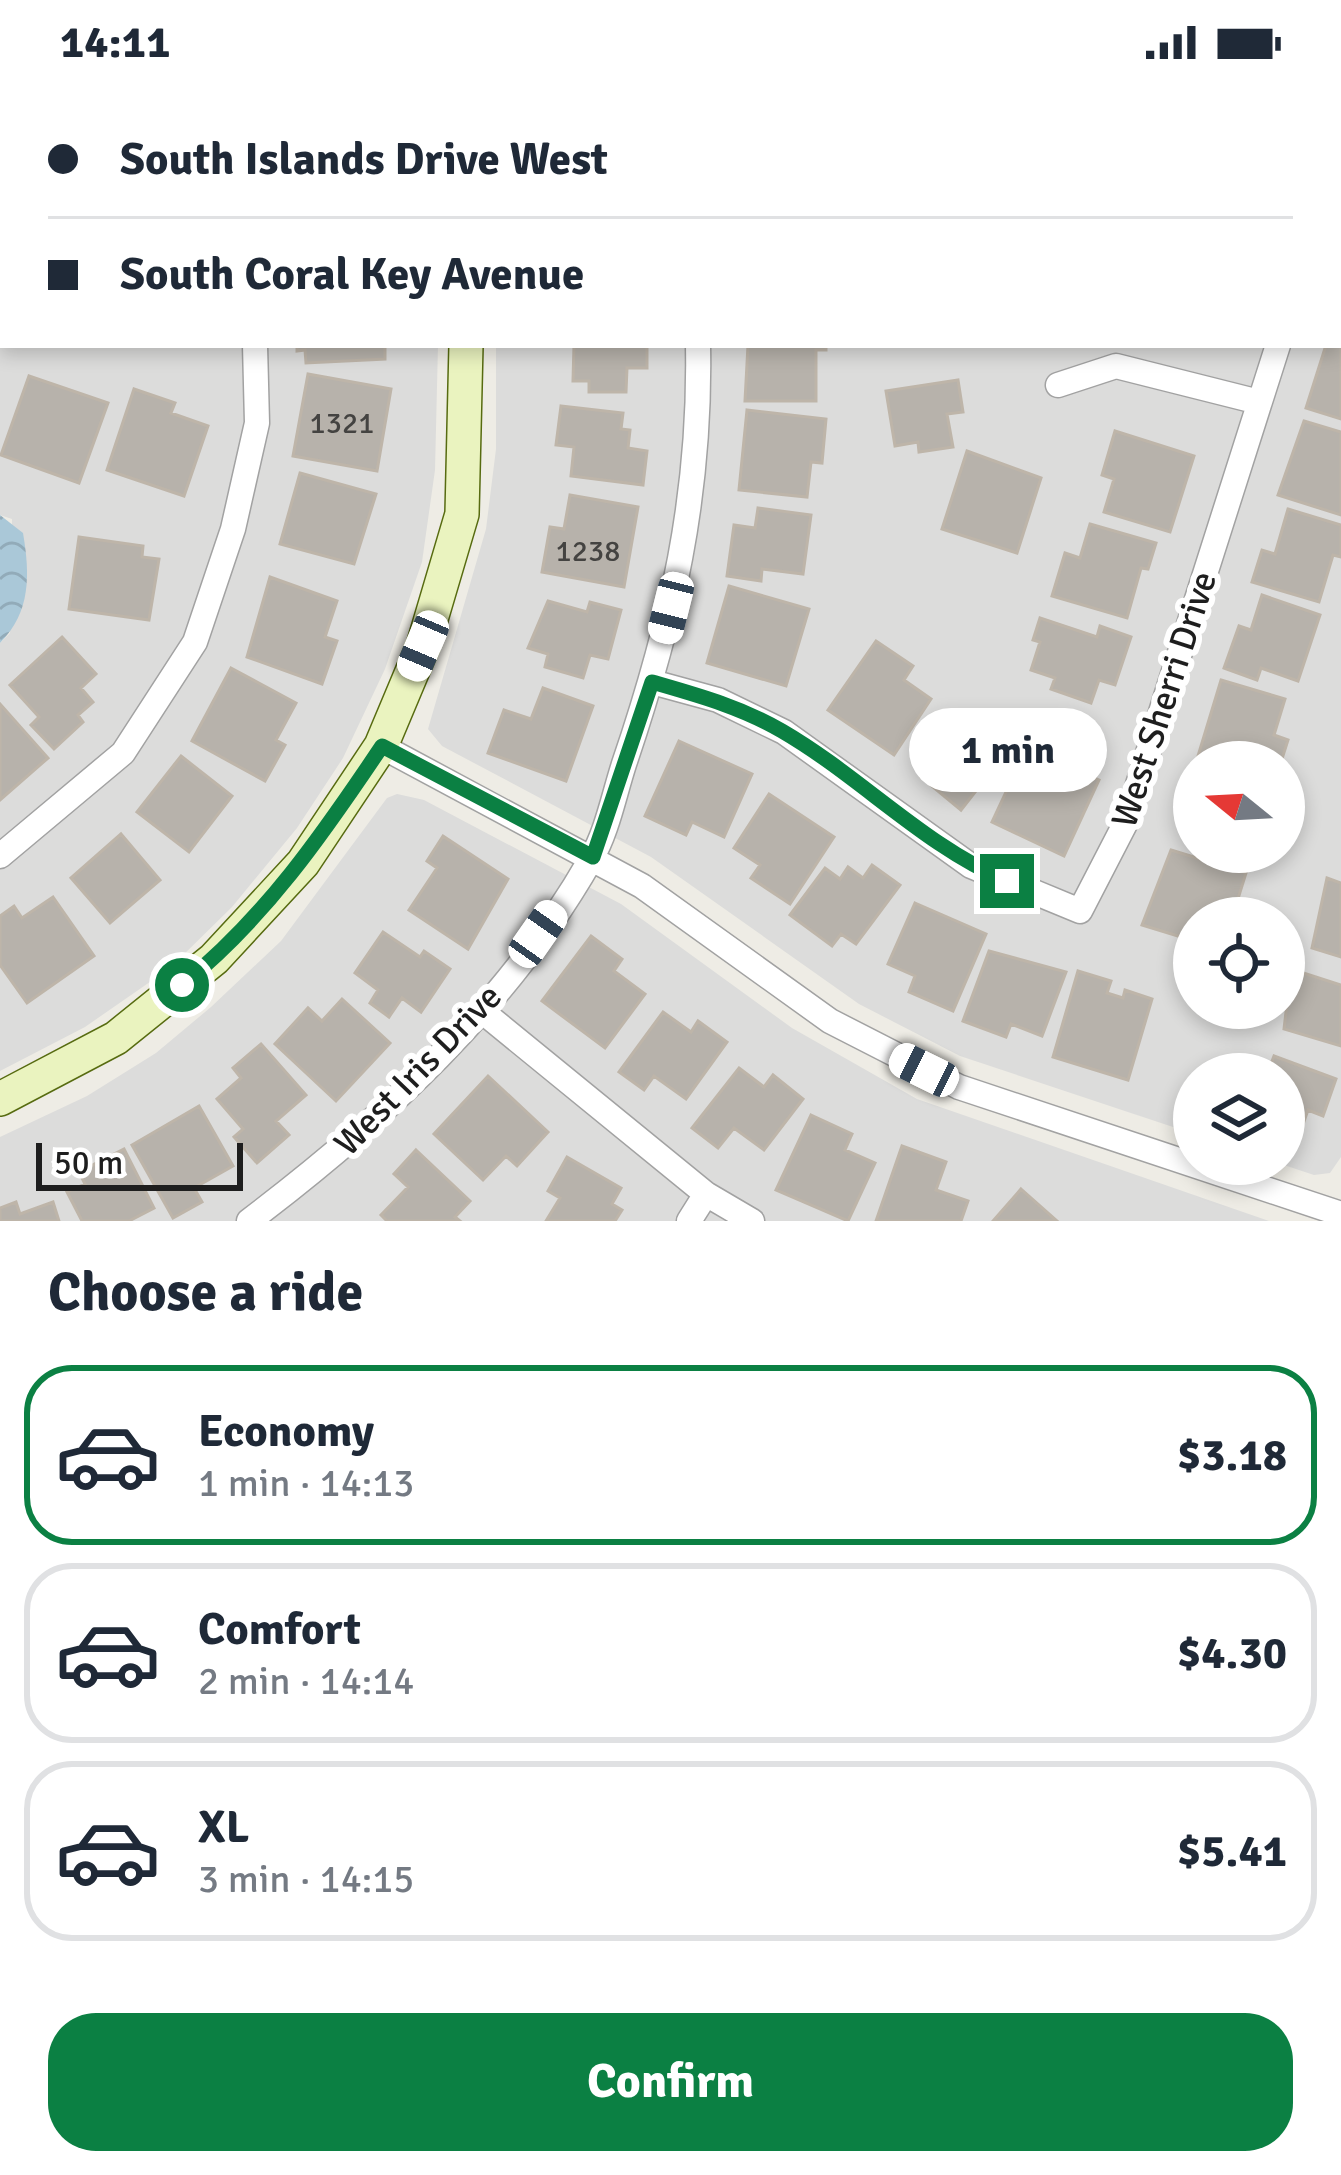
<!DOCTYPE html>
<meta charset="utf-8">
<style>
:root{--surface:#fff;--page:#f6f6f7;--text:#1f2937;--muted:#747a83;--line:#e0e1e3;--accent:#0b8043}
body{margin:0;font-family:Signika,sans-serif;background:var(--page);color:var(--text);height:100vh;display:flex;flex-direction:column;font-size:45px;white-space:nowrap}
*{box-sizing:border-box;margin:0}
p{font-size:39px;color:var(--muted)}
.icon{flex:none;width:66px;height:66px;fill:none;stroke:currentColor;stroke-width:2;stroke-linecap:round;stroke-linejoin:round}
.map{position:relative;height:1137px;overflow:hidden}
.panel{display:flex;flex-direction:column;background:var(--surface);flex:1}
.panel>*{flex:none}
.hud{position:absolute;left:0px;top:0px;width:1341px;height:264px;box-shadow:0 6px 18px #0003;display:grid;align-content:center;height:264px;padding:0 48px;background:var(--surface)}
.needle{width:78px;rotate:288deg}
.tools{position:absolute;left:1173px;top:657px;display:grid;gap:24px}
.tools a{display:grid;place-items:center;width:132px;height:132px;border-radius:50%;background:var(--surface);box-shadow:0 6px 18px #0003;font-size:60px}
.scale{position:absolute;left:36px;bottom:30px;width:207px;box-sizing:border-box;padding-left:12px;border:6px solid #1e1e1e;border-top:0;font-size:33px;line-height:42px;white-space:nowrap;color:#1e1e1e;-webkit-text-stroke:9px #fff;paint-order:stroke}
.end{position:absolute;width:54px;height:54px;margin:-27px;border:15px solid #0b8043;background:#fff;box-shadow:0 0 0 6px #fff}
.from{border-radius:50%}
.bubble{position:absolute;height:84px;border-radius:42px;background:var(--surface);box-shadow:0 6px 18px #0003;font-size:39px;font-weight:700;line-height:84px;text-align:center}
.car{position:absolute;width:36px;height:72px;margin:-36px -18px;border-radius:15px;box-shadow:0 0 9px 3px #0007;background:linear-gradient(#fff 24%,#345 0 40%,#fff 0 76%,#345 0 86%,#fff 0)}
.hud b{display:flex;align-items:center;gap:42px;height:114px;font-size:45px}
.hud b+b{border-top:3px solid var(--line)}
.hud i{width:30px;height:30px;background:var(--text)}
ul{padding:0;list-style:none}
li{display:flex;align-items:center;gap:36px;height:180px;margin:0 24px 18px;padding:0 24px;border:6px solid var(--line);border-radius:48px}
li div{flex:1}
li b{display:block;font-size:45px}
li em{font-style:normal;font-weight:700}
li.current{border-color:var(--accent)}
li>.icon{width:108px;height:108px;stroke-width:1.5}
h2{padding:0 48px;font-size:54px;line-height:144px}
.button{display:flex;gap:24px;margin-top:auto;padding:24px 48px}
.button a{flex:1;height:138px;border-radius:48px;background:var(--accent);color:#fff;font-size:48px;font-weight:700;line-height:138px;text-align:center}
.status{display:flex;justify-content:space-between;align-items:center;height:84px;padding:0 60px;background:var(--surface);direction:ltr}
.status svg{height:33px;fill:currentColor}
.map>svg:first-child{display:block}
</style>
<div class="status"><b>14:11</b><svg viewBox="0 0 49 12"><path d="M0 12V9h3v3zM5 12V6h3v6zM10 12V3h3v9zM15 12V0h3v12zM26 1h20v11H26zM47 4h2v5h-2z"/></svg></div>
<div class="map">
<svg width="1341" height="1137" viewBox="0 0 1341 1137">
<defs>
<pattern id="water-waves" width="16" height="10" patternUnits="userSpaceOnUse" patternTransform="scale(3)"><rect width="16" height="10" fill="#aac8d8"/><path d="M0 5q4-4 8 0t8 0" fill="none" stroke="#92abb9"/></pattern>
</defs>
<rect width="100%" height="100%" fill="#eeece5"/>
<path fill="#dcdcdb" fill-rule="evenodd" d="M 462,0 L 1341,0 L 1341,1073 L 1330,1089 L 1314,1091 L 1281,1080 L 1284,990 L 1194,990 L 1194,1050 L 960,972 L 859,920 L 651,773 L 442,662 L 428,645 L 486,445 L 496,365 L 496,261 L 1338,261 L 1338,3 ZM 1194,678 L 1284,678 L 1284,768 L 1194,768 ZM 1194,834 L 1284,834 L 1284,924 L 1194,924 Z
M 0,44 L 3,261 L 438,261 L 435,386 L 422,478 L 385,585 L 343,674 L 297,744 L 232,823 L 170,884 L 85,943 L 0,987 L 0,559 L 10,549 L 12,435 L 0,431 Z
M 397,710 L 424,716 L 621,820 L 792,944 L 917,1015 L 1269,1137 L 0,1137 L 0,1053 L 87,1012 L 156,969 L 211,923 L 281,857 L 387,714 Z"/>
<path fill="url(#water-waves)" d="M 0,431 L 23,449 C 30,490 31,528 0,559 Z"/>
<path fill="#b7b2ab" stroke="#beb5a9" stroke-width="3" d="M 78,0 L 157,0 L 78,3 Z
M 531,0 L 612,0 L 612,3 L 531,3 Z
M 1338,251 L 1341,252 L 1341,335 L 1306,324 L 1326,261 L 1338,261 Z
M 297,261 L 385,261 L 385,275 L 306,279 L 305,266 L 297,267 Z
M 574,261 L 647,261 L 647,284 L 627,284 L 626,308 L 589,308 L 589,297 L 573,297 Z
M 748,261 L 826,261 L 826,266 L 816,266 L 816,317 L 745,317 Z
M 308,290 L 391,305 L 377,387 L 293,372 Z
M 29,292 L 108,319 L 79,399 L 1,371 Z
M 958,296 L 963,328 L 947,330 L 953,363 L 919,368 L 918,358 L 895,362 L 886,307 Z
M 134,305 L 175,319 L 171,329 L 208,342 L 184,412 L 107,386 Z
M 561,322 L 623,329 L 621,345 L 630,346 L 628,364 L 647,367 L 643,401 L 571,392 L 574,363 L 556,361 Z
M 747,326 L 826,335 L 822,379 L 811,378 L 807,413 L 739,406 Z
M 1304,337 L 1341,348 L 1341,431 L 1278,411 Z
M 1115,347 L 1194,372 L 1170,448 L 1104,428 L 1114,395 L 1102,391 Z
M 967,367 L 1041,394 L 1017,469 L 942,445 Z
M 300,389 L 376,410 L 354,480 L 280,460 Z
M 570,411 L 638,423 L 624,503 L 542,488 L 550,443 L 564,445 Z
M 758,424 L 811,431 L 803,490 L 762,485 L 761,497 L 727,492 L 734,441 L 755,444 Z
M 1288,425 L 1341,441 L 1341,473 L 1333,471 L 1319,518 L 1252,498 L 1262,466 L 1275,470 Z
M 1090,440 L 1156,459 L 1148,485 L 1141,484 L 1127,534 L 1052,512 L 1065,469 L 1080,474 Z
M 79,453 L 143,462 L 142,473 L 159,475 L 149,536 L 69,525 Z
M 270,493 L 337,517 L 325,553 L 337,557 L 322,600 L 247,573 Z
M 729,502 L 809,525 L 786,602 L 707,579 Z
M 1262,511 L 1320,531 L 1298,597 L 1261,584 L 1257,596 L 1224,584 L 1239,542 L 1251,546 Z
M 548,517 L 587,528 L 590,518 L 621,526 L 608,575 L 590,571 L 583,594 L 545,583 L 548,570 L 528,564 Z
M 1040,534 L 1097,553 L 1100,542 L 1131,553 L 1115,601 L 1099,596 L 1091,619 L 1051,605 L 1055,594 L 1031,586 L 1040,558 L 1033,556 Z
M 62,553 L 96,590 L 81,604 L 93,618 L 78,631 L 83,638 L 54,665 L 31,641 L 39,633 L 10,601 Z
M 876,557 L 913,582 L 904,596 L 931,615 L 894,671 L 828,626 Z
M 231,584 L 296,619 L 276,656 L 285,661 L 265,697 L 192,657 Z
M 1221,596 L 1285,615 L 1274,651 L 1288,656 L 1281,678 L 1217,678 L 1198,672 Z
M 543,604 L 593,622 L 566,697 L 488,669 L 504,626 L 531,635 Z
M 0,620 L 48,674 L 0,716 Z
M 955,627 L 996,660 L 968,695 L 979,703 L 961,726 L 921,693 L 932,679 L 912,663 L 937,632 L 945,639 Z
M 679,657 L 752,690 L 724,753 L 692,738 L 686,751 L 645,732 Z
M 181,672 L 232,712 L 189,768 L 137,728 Z
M 1021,676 L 1049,689 L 1054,676 L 1099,696 L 1064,772 L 992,738 Z
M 1192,688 L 1194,688 L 1194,723 L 1182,719 Z
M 769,710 L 834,753 L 790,820 L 751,794 L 760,781 L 734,764 Z
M 121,750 L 160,796 L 110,839 L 71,794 Z
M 443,752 L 508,795 L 468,865 L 409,826 L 437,784 L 427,777 Z
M 1171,766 L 1246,789 L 1232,834 L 1194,834 L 1194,857 L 1142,841 Z
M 1214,768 L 1259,768 L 1255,781 Z
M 872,781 L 900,801 L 856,860 L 841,850 L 832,862 L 790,831 L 825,784 L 840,795 L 848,783 L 863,794 Z
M 1327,794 L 1341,799 L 1341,873 L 1312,864 Z
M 53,813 L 94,872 L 27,919 L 0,881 L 0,832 L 14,822 L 22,834 Z
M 915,819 L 986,850 L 953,927 L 909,908 L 915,892 L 888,880 Z
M 383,848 L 420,873 L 424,867 L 450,885 L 421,928 L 402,914 L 389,933 L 370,919 L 378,906 L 355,889 Z
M 591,852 L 622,875 L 614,887 L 645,910 L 605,964 L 542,917 Z
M 989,867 L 1066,888 L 1042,952 L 1011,940 L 1006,953 L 963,937 Z
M 1291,885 L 1341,901 L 1341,962 L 1284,945 Z
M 1078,887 L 1111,897 L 1107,909 L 1123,914 L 1125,906 L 1152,915 L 1128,996 L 1053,973 Z
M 342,915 L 390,959 L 336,1017 L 275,960 L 308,924 L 322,937 Z
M 663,928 L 691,948 L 698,937 L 727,958 L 686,1015 L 654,992 L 644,1006 L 619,988 Z
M 261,960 L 306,1011 L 276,1037 L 289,1051 L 257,1079 L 234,1053 L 243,1045 L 217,1015 L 241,994 L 233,984 Z
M 1274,972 L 1336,995 L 1323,1032 L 1308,1026 L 1302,1043 L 1284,1036 L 1284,990 L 1267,990 Z
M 739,984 L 764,1003 L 773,991 L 803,1015 L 764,1066 L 734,1044 L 718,1064 L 692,1044 Z
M 488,992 L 548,1048 L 517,1082 L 506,1072 L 483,1096 L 434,1050 Z
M 199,1022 L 233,1082 L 194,1104 L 202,1118 L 173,1134 L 132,1061 Z
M 811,1031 L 852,1050 L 845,1066 L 875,1079 L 848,1137 L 776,1106 Z
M 902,1062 L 946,1078 L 936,1106 L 968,1117 L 961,1137 L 876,1137 Z
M 124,1065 L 154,1124 L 129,1137 L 82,1137 L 67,1108 L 85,1100 L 79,1088 Z
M 416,1066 L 470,1117 L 455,1133 L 460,1137 L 387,1137 L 381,1131 L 408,1103 L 394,1090 Z
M 567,1073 L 621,1104 L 612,1120 L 622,1126 L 615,1137 L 546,1137 L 560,1114 L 548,1107 Z
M 1021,1105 L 1057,1137 L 993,1137 Z
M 16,1118 L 20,1130 L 53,1118 L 59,1137 L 0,1137 L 0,1124 Z"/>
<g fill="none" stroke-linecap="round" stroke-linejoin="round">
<g stroke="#a2a2a2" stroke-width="27">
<path id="street" d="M 220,0 L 221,3
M 667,0 L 667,3
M 1338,71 L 1341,61
M 0,231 L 3,232
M 1058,301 L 1116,282 L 1259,318
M 652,598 L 718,616 L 784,648 L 971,782 L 1080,827 L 1126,738 L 1278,261
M 381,662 L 642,802 L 830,937 L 959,1003 L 1341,1130
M 0,772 L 123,669 L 195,558 L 233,445 L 257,339 L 255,261
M 483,928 L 706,1110 L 752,1137
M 249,1137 C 381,1037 508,921 591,775 C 607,748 614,711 624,680 C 672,539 701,411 698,261
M 689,1137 L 706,1110"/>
</g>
<g stroke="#576b10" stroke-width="36">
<path id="secondary" d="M 434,0 L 435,3
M 0,1015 L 116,954 L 214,875 L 303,779 L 381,662 L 423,562 L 462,430 L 466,261"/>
</g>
<use href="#street" stroke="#fff" stroke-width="24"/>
<use href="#secondary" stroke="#eaf3bf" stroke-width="33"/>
</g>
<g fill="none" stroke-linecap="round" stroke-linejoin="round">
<path stroke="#0b8043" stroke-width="15" d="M 182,901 C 265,834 323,750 382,662 L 593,773 L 652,598 C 697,611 741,623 782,647 C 861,693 923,761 1007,797"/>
</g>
<g text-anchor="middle" stroke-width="12" stroke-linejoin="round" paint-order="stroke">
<g font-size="30" fill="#444341">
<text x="342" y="349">1321</text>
<text x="588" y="477">1238</text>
</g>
<g font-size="36" fill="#1e1e1e" stroke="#fff">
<text transform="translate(1163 615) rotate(-72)" y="13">West Sherri Drive</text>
<text transform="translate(417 985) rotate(-46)" y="13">West Iris Drive</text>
</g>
</g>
</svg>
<div class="tools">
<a><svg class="needle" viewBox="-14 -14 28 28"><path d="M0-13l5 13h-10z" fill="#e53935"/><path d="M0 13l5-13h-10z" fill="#747a83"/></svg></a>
<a><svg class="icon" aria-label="locate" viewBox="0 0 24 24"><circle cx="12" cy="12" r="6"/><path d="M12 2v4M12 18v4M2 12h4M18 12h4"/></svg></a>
<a><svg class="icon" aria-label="layers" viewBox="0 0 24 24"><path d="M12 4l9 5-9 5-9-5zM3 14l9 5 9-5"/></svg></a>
</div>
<div class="scale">50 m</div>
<i class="end from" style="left:182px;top:901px"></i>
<i class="end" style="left:1007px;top:797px"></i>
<div class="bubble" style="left:909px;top:624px;width:198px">1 min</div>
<i class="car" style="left:671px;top:524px;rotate:194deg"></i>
<i class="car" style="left:423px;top:562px;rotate:203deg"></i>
<i class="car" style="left:538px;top:850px;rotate:35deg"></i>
<i class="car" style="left:924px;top:986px;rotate:296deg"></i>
<div class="hud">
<b><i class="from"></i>South Islands Drive West</b>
<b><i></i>South Coral Key Avenue</b>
</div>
</div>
<section class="panel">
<h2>Choose a ride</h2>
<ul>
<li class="current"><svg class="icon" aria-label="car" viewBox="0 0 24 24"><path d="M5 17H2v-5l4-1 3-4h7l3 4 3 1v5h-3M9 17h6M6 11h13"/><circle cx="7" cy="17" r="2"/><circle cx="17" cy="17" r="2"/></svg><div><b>Economy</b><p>1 min · 14:13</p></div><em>$3.18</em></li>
<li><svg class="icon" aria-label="car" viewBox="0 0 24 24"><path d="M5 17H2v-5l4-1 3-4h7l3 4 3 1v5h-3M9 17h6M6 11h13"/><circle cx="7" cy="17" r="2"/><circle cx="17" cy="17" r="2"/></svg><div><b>Comfort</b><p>2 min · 14:14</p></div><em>$4.30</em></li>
<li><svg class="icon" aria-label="car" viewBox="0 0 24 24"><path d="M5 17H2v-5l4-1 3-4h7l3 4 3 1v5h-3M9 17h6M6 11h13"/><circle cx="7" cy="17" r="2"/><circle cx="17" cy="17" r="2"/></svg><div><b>XL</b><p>3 min · 14:15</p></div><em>$5.41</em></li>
</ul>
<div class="button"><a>Confirm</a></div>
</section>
